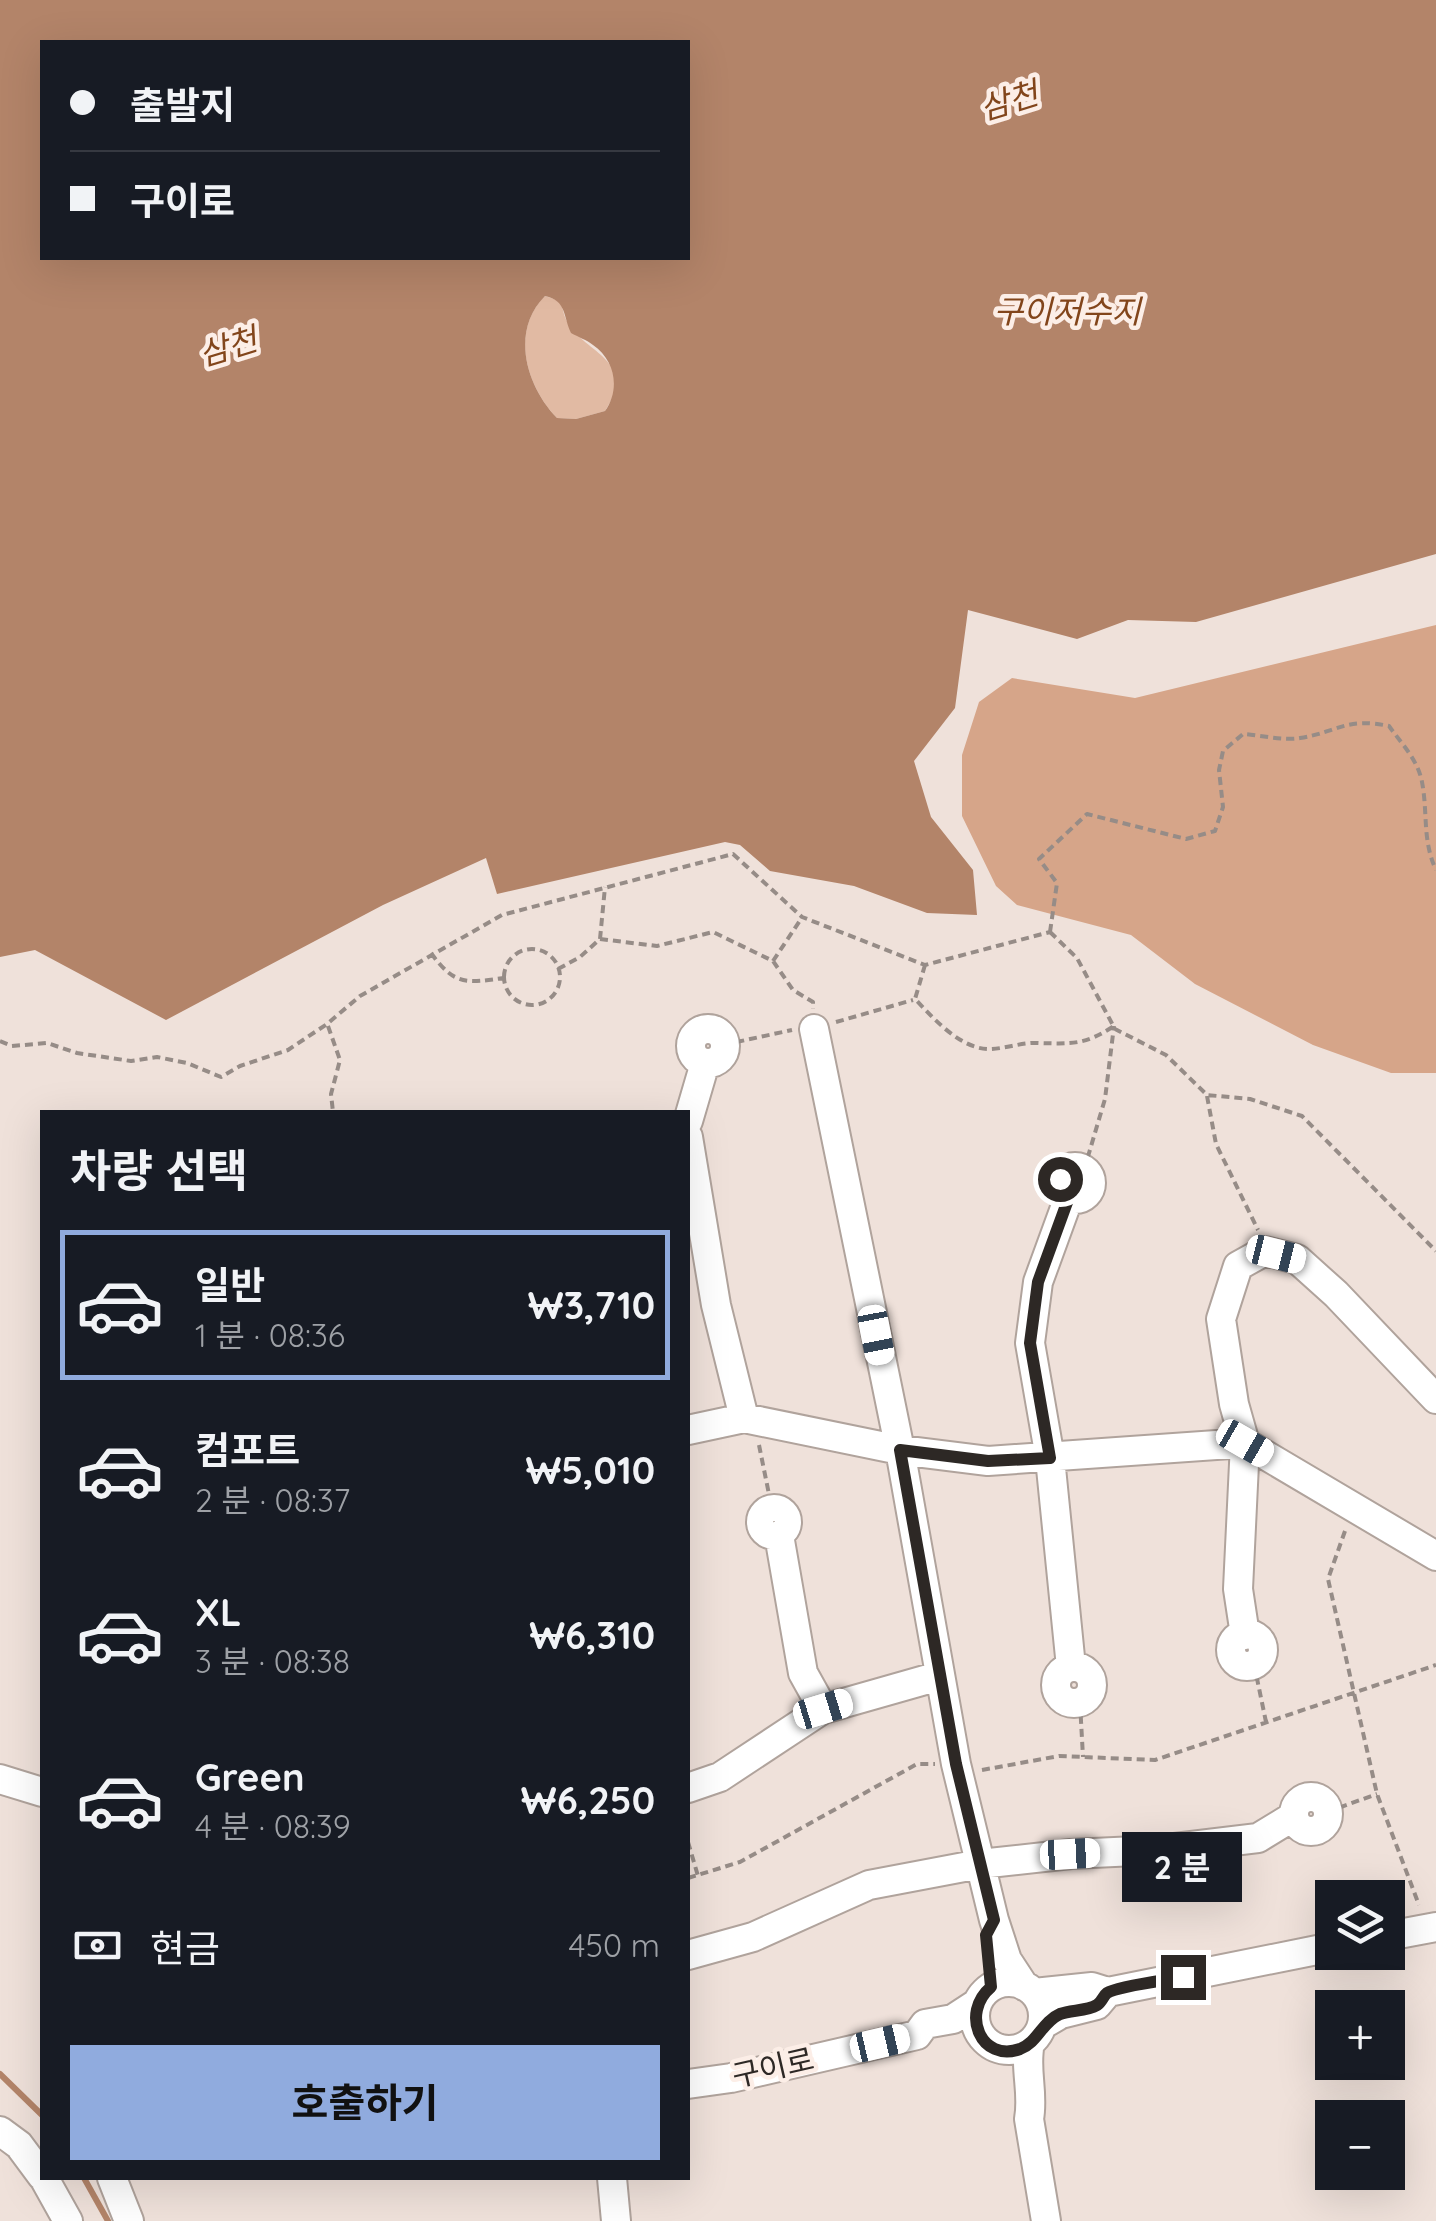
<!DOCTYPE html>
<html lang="ko">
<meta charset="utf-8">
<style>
:root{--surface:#171b24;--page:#20242c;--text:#f1f3f6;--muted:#9ea1a6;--line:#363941;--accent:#90abde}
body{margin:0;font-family:Quicksand,"Noto Sans KR",sans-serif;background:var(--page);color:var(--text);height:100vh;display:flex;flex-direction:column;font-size:38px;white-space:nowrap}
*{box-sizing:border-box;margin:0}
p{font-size:32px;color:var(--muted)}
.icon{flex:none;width:55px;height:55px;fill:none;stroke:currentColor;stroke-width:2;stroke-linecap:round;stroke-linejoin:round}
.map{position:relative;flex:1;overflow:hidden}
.panel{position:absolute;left:40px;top:1110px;width:650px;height:1070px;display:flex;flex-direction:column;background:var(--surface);border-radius:0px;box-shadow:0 10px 40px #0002}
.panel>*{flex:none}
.banner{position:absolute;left:40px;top:40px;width:650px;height:220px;border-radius:0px;box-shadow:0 10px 40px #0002;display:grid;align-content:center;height:220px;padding:0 30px;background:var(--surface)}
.controls{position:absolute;left:1315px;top:1880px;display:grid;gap:20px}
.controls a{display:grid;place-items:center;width:90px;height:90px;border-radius:0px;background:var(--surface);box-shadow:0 10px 40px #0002;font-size:50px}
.end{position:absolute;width:45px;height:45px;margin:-22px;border:12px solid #2d2825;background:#fff;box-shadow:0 0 0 5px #fff}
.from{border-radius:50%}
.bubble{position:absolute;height:70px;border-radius:0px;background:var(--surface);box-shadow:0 10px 40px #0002;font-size:32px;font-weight:700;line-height:70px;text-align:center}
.car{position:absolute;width:30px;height:60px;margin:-30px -15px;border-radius:12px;box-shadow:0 0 8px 2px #0007;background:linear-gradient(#fff 24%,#345 0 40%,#fff 0 76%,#345 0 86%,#fff 0)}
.banner b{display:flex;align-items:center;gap:35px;height:95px;font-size:38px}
.banner b+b{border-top:2px solid var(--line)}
.banner i{width:25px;height:25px;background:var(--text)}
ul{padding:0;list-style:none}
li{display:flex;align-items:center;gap:30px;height:150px;margin:0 20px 15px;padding:0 10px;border:5px solid transparent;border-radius:0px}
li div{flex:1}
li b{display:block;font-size:38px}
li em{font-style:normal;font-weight:700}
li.current{border-color:var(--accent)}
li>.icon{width:90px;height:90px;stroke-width:1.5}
h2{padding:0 30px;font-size:45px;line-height:120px}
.pay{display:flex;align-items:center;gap:25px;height:110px;padding:0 30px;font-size:38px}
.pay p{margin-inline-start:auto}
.action{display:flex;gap:20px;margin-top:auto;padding:20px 30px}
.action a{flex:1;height:115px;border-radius:0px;background:var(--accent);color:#111;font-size:40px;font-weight:700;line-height:115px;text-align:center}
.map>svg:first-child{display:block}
</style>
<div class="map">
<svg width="1436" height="2221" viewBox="0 0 1436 2221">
<rect width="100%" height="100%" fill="#efe1da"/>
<path fill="#e1baa3" d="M 545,296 C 568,302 559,308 568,323 C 585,353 639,361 605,411 L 576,419 L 557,418 C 526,385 510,331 545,296 Z"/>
<path fill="#d6a589" d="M 1436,625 L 1436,1073 L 1391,1073 L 1313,1045 L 1195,984 L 1131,935 L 1017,905 L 996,886 L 962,816 L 962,755 L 979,702 L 1012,678 L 1135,698 Z"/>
<path fill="#b38469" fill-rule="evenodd" d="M 0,0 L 1436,0 L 1436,554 L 1196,622 L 1128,620 L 1077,639 L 968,610 L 955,708 L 914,761 L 931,817 L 973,870 L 977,915 L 927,913 L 854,886 L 770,871 L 740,845 L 725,842 L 497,894 L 486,858 L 383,905 L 166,1020 L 35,950 L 0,957 ZM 42,42 L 688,42 L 688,258 L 42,258 ZM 545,296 C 567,301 563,316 571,333 C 578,337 587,340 593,345 C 616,361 620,390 605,411 L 576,419 L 557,418 C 526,386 510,331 545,296 Z"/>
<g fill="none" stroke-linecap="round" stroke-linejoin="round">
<path stroke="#b38469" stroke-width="6" d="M 0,2074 L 42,2115
M 84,2178 L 108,2221"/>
<g stroke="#b0a39c" stroke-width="32">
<path id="minor" d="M 814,1029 L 900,1450 L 956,1764 L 994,1920 L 1007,1960 L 1024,1986
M691 1046a17 17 0 1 1 34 0a17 17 0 1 1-34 0Z
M 688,1121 L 705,1063
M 688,1137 L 716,1305 L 744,1418
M1059 1183a16 16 0 1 1 32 0a16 16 0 1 1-32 0Z
M 1069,1197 L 1038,1282 L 1030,1343 L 1050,1458 L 1071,1667
M 688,1430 L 744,1418 L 900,1450 L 988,1461 L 1245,1443 L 1436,1556
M761 1522a13 13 0 1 1 26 0a13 13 0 1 1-26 0Z
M 779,1535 L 803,1673 L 823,1709
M1231 1650a16 16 0 1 1 32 0a16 16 0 1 1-32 0Z
M 1245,1635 L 1238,1589 L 1245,1443 L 1234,1404 L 1221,1319 L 1238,1266 L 1265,1251 L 1297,1259 L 1336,1294 L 1436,1399
M1056 1685a18 18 0 1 1 36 0a18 18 0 1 1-36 0Z
M 0,1779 L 42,1792
M 688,1788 L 720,1777 L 823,1709 L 939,1676
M1294 1814a17 17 0 1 1 34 0a17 17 0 1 1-34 0Z
M 1388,1936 L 1436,1927
M 688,1955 L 753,1937 L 869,1885 L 980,1864 L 1071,1854 L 1158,1850 L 1258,1838 L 1294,1816
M975 2016a34 34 0 1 1 68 0a34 34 0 1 1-68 0Z
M 1034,1993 L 1092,1987 L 1108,1992 L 1332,1947
M 1042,2025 L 1061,2014 L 1097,2005 L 1108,1992
M 917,2035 L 925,2024 L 953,2019 L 976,2004
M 1030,2043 C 1024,2069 1034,2092 1029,2119 L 1046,2221
M 688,2084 L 731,2078 L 917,2035
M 0,2131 L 19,2145 L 42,2176
M 44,2178 L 68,2221
M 112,2178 L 129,2221
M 612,2178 L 616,2221"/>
</g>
<path stroke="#968c87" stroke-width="4" stroke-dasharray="8 5" stroke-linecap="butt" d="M 1050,932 L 1057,883 L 1039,859 L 1087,814 L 1186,839 L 1215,831 L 1223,807 L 1219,770 L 1223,751 L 1243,734 C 1260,735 1283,741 1300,738 C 1338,732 1346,717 1389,726 C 1401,743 1418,760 1422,782 C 1428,813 1422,840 1436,870
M 1050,932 L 1077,958 L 1115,1029 L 1166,1055 L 1207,1095 L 1250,1099 L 1302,1116 L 1436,1251
M 600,939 L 657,946 L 713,932 L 773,961 L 793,990 L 813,1002 L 813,1009
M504 977a28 28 0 1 1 56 0a28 28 0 1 1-56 0Z
M 431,953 C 455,986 466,983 504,978
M 773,961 L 801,919
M 925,965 L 915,999 C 934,1019 962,1051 992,1049 C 1008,1048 1023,1042 1039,1043 C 1072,1044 1085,1045 1114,1026
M 558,969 L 580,957 L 600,939 L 605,887
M 836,1022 L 913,1000
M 328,1026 L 340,1060 L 331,1094 L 333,1112
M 0,1041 L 12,1046 L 47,1043 L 77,1053 L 131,1061 L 157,1057 L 187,1063 L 221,1077 L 240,1066 L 288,1050 L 327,1024 L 360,996 L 502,915 L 733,854 L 802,917 L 925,965 L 1050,932
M 725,1048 L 732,1043 L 792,1030
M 1207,1096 L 1216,1144 L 1258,1230
M 1084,1170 L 1105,1099 L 1114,1026
M 759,1445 L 772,1509
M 1345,1531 L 1328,1579 L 1377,1794 L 1419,1905
M 1254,1664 L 1266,1722
M 1080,1703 L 1083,1757
M 982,1770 L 1059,1756 L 1155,1760 L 1436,1665
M 1327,1812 L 1377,1794
M 688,1842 L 698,1876
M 688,1878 L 740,1862 L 917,1764 L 935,1764"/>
<use href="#minor" stroke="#fff" stroke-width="28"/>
</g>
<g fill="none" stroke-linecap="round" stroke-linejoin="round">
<path stroke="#2d2825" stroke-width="12" d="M 1060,1179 L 1060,1189 L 1069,1197 L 1038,1282 L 1030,1343 L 1050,1458 L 988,1461 L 900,1450 L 956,1764 L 994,1920 L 986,1935 L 991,1987 C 960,2013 981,2063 1020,2049 C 1038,2042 1042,2022 1060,2014 C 1071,2010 1087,2011 1097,2005 C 1102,2002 1103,1996 1107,1993 C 1118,1986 1168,1980 1183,1977"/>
</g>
<g text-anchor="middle" stroke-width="9" stroke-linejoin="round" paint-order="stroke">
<g font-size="30" fill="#2d2825" stroke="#fceee7">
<text transform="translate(773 2068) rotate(-13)" y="10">구이로</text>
</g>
<g font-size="32" font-style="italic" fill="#82451b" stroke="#fceee7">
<text transform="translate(1009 101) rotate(-17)" y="11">삼천</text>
<text x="1067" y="323">구이저수지</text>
<text transform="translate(228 347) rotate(-17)" y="11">삼천</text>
</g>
</g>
</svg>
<div class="controls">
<a><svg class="icon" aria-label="layers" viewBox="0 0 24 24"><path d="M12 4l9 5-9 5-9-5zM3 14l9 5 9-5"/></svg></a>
<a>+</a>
<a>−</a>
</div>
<i class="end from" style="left:1060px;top:1179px"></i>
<i class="end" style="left:1183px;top:1977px"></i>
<div class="bubble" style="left:1122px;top:1832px;width:120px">2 분</div>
<i class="car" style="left:1276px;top:1254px;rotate:104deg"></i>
<i class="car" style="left:876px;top:1335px;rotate:169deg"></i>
<i class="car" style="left:1245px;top:1443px;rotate:120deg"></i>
<i class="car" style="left:823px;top:1709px;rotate:73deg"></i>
<i class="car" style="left:1070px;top:1854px;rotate:87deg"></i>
<i class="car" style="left:880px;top:2043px;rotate:77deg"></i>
<div class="banner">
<b><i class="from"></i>출발지</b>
<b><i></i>구이로</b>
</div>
<section class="panel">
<h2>차량 선택</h2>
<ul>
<li class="current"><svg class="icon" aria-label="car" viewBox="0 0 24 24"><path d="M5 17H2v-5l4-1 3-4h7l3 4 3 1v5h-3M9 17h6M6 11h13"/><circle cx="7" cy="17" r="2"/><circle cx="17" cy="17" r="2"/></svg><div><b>일반</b><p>1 분 · 08:36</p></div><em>₩3,710</em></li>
<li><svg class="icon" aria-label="car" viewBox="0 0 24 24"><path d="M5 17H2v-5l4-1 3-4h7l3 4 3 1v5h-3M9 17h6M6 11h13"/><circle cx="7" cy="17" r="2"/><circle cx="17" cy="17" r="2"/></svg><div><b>컴포트</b><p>2 분 · 08:37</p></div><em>₩5,010</em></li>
<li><svg class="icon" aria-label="car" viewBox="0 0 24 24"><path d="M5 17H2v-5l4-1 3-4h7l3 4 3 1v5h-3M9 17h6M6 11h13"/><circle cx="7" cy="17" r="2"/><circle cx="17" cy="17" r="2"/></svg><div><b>XL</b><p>3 분 · 08:38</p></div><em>₩6,310</em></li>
<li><svg class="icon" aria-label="car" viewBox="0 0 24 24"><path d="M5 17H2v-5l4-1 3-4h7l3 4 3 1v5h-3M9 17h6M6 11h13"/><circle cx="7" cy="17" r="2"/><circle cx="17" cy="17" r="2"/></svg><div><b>Green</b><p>4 분 · 08:39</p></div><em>₩6,250</em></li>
</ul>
<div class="pay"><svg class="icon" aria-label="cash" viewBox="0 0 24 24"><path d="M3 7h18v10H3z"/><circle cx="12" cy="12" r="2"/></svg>현금<p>450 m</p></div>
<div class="action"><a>호출하기</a></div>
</section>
</div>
